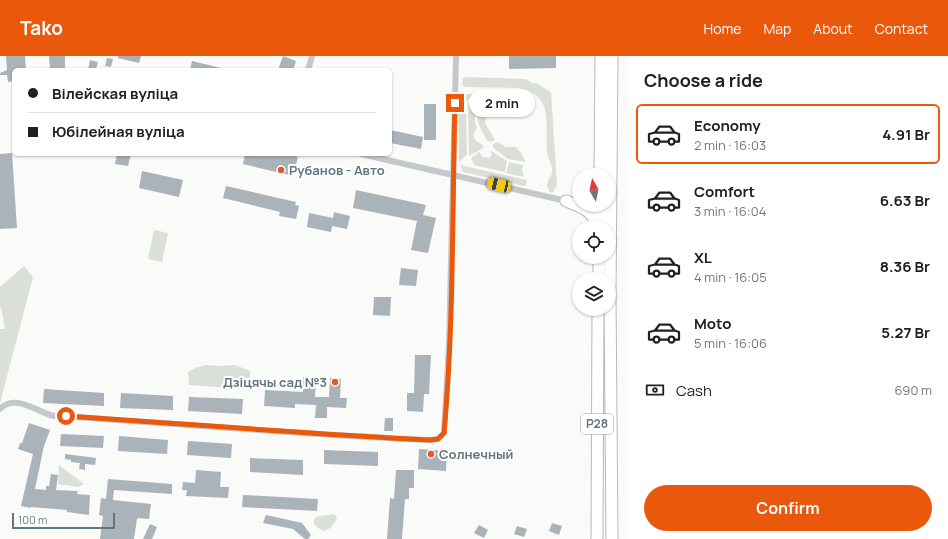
<!DOCTYPE html>
<meta charset="utf-8">
<style>
:root{--surface:#fff;--page:#f6f6f6;--text:#202124;--muted:#757577;--line:#e0e0e0;--accent:#ea580c}
body{margin:0;font-family:Manrope,sans-serif;background:var(--page);color:var(--text);height:100vh;display:flex;flex-direction:column;font-size:15px;white-space:nowrap}
*{box-sizing:border-box;margin:0}
p{font-size:13px;color:var(--muted)}
.icon{flex:none;width:22px;height:22px;fill:none;stroke:currentColor;stroke-width:2;stroke-linecap:round;stroke-linejoin:round}
.map{position:relative;flex:1;overflow:hidden}
.side{display:flex;flex-direction:column;background:var(--surface);width:320px}
.side>*{flex:none}
.top-card{position:absolute;left:12px;top:12px;width:380px;height:88px;border-radius:6px;box-shadow:0 1px 3px #0004;display:grid;align-content:center;height:88px;padding:0 16px;background:var(--surface)}
.needle{width:26px;rotate:351deg}
.controls{position:absolute;left:572px;top:112px;display:grid;gap:8px}
.controls a{display:grid;place-items:center;width:44px;height:44px;border-radius:50%;background:var(--surface);box-shadow:0 1px 3px #0004;font-size:20px}
.scale{position:absolute;left:12px;bottom:10px;width:103px;box-sizing:border-box;padding-left:4px;border:2px solid #657683;border-top:0;font-size:11px;line-height:14px;white-space:nowrap;color:#657683;-webkit-text-stroke:3px #fff;paint-order:stroke}
.end{position:absolute;width:18px;height:18px;margin:-9px;border:5px solid #ea580c;background:#fff;box-shadow:0 0 0 2px #fff}
.from{border-radius:50%}
.bubble{position:absolute;height:28px;border-radius:14px;background:var(--surface);box-shadow:0 1px 3px #0004;font-size:13px;font-weight:700;line-height:28px;text-align:center}
.car{position:absolute;width:12px;height:24px;margin:-12px -6px;border-radius:5px;box-shadow:0 0 3px 1px #0007;background:linear-gradient(#f5c518 24%,#345 0 40%,#f5c518 0 76%,#345 0 86%,#f5c518 0)}
.top-card b{display:flex;align-items:center;gap:14px;height:38px;font-size:15px}
.top-card b+b{border-top:1px solid var(--line)}
.top-card i{width:10px;height:10px;background:var(--text)}
ul{padding:0;list-style:none}
li{display:flex;align-items:center;gap:12px;height:60px;margin:0 8px 6px;padding:0 8px;border:2px solid transparent;border-radius:6px}
li div{flex:1}
li b{display:block;font-size:15px}
li em{font-style:normal;font-weight:700}
li.on{border-color:var(--accent)}
li>.icon{width:36px;height:36px;stroke-width:1.5}
h2{padding:0 16px;font-size:18px;line-height:48px}
.pay{display:flex;align-items:center;gap:10px;height:44px;padding:0 16px;font-size:15px}
.pay p{margin-inline-start:auto}
.cta{display:flex;gap:8px;margin-top:auto;padding:8px 16px}
.cta a{flex:1;height:46px;border-radius:24px;background:var(--accent);color:#fff;font-size:16px;font-weight:700;line-height:46px;text-align:center}
header{display:flex;align-items:center;gap:24px;box-sizing:border-box;height:56px;padding:0 20px;background:var(--accent);color:#fff}
header strong{font-size:19px}
nav{display:flex;gap:22px;margin-inline-start:auto;font-size:14px}
main{display:flex;flex:1;min-height:0}
.map>svg:first-child{display:block}
</style>
<header>
<strong>Tako</strong>
<nav><a>Home</a><a>Map</a><a>About</a><a>Contact</a></nav>
</header>
<main>
<div class="map">
<svg width="628" height="483" viewBox="0 0 628 483">
<rect width="100%" height="100%" fill="#fafaf8"/>
<path fill="#dadfd7" d="M 467,21 L 526,23 L 532,27 L 536,27 L 551,36 L 557,129 L 553,136 L 551,137 C 543,128 550,124 552,117 C 553,109 548,103 547,96 C 544,68 556,41 519,32 L 465,31 L 462,28 L 463,22 Z
M 458,38 L 494,38 L 497,40 L 498,43 L 486,61 L 485,67 L 495,84 L 491,86 L 487,85 L 478,67 L 477,47 L 471,43 L 468,43 L 466,46 L 467,99 L 459,106 Z
M 471,46 L 475,50 L 475,66 L 477,72 C 470,82 475,84 483,89 L 483,92 L 469,100 L 468,48 Z
M 497,86 L 506,91 L 516,91 L 521,97 L 526,106 L 508,103 L 493,92 L 493,88 Z
M 490,94 L 507,105 L 505,116 L 474,109 L 471,102 L 479,96 L 483,101 L 489,102 L 492,98 Z
M 509,106 L 523,109 L 522,115 L 524,121 L 506,117 Z
M 460,109 L 527,124 L 526,130 L 524,130 L 463,116 Z
M 154,174 L 168,177 L 162,206 L 148,203 Z
M 24,210 L 33,221 L 0,347 L 0,273 L 5,273 L 2,256 L 0,251 L 0,231 Z
M 206,309 L 218,310 L 235,309 L 250,315 L 250,322 L 244,333 L 189,329 L 188,316 L 195,312 Z
M 59,409 L 84,428 L 78,431 L 58,428 Z
M 334,458 L 337,462 C 333,470 330,474 322,475 L 314,468 L 314,464 L 316,461 Z"/>
<path fill="#aab3b9" d="M 6,0 L 25,0 L 26,14 L 14,14 L 14,25 L 8,26 L 7,19 L 0,19 L 0,17 L 7,14 Z
M 49,0 L 65,0 L 65,14 L 50,14 Z
M 118,0 L 141,0 L 139,7 L 118,2 Z
M 283,0 L 296,5 L 293,14 L 278,14 Z
M 509,0 L 556,0 L 556,12 L 509,13 Z
M 107,2 L 113,3 L 111,11 L 105,10 Z
M 90,4 L 98,6 L 96,14 L 88,14 Z
M 192,5 L 221,12 L 221,14 L 190,14 Z
M 424,48 L 436,48 L 436,84 L 424,84 Z
M 390,74 L 423,81 L 421,93 L 390,87 Z
M 12,97 L 17,172 L 0,173 L 0,98 Z
M 117,98 L 131,98 L 128,110 L 115,108 Z
M 245,98 L 287,98 L 298,101 L 293,120 L 243,108 Z
M 142,115 L 183,124 L 179,141 L 139,132 Z
M 226,130 L 296,146 L 295,149 L 299,150 L 296,163 L 279,160 L 280,156 L 223,142 Z
M 356,134 L 426,149 L 423,159 L 436,162 L 428,197 L 411,194 L 417,165 L 353,152 Z
M 334,156 L 350,160 L 347,173 L 332,170 L 331,176 L 307,171 L 309,157 L 333,162 Z
M 401,212 L 418,214 L 416,230 L 399,229 Z
M 374,241 L 391,241 L 390,260 L 373,259 Z
M 415,299 L 431,299 L 429,338 L 424,338 L 423,356 L 407,355 L 407,337 L 414,337 Z
M 303,321 L 316,322 L 315,341 L 329,341 L 330,322 L 341,323 L 340,342 L 347,342 L 346,352 L 327,351 L 327,362 L 315,362 L 316,349 L 295,348 L 295,352 L 264,350 L 265,334 L 303,336 Z
M 44,333 L 104,337 L 104,350 L 43,347 Z
M 121,337 L 173,340 L 173,354 L 120,352 Z
M 189,341 L 243,343 L 242,358 L 188,355 Z
M 385,362 L 393,362 L 393,375 L 384,375 Z
M 29,367 L 50,374 L 44,390 L 35,433 L 46,434 L 46,430 L 49,430 L 51,418 L 58,419 L 56,434 L 78,435 L 77,438 L 90,439 L 89,459 L 67,456 L 67,454 L 31,451 L 30,452 L 21,450 L 33,398 L 18,393 L 20,387 L 22,387 Z
M 61,378 L 104,380 L 103,392 L 60,390 Z
M 119,380 L 168,384 L 167,398 L 118,395 Z
M 188,385 L 232,388 L 231,402 L 187,399 Z
M 419,393 L 447,395 L 446,415 L 418,413 Z
M 324,394 L 378,396 L 378,410 L 324,408 Z
M 65,398 L 96,402 L 95,409 L 85,408 L 85,414 L 79,413 L 80,407 L 71,406 L 71,404 L 65,403 Z
M 250,402 L 303,404 L 303,419 L 250,416 Z
M 196,414 L 221,416 L 220,431 L 229,431 L 228,442 L 186,440 L 187,434 L 182,434 L 183,426 L 195,427 Z
M 396,414 L 414,414 L 414,432 L 409,432 L 409,443 L 405,443 L 402,483 L 387,483 L 390,442 L 394,443 Z
M 108,423 L 172,428 L 172,438 L 114,434 L 113,444 L 151,448 L 149,463 L 138,462 L 137,463 L 134,483 L 100,483 L 103,460 L 99,459 L 101,442 L 106,443 Z
M 243,439 L 318,443 L 317,455 L 242,451 Z
M 266,459 L 302,467 L 311,479 L 308,483 L 305,483 L 293,473 L 263,467 Z
M 552,467 L 562,470 L 559,479 L 549,475 Z
M 150,468 L 157,471 L 152,483 L 143,483 Z
M 479,469 L 488,474 L 484,482 L 474,477 Z
M 517,470 L 527,473 L 524,481 L 514,478 Z"/>
<g fill="none" stroke-linecap="round" stroke-linejoin="round">
<g stroke="#b4b9bd" stroke-width="13">
<path id="trunk" d="M 612,0 L 610,239 L 612,483
M 600,119 L 601,0
M 566,145 C 582,151 592,154 598,171
M 600,170 L 600,149
M 599,223 L 599,201
M 597,483 L 598,253"/>
</g>
<path stroke="#c3c8cc" stroke-width="6" d="M 308,14 L 312,0
M 361,98 L 566,145
M 0,353 C 14,338 35,354 50,359 C 57,361 66,361 74,361 C 193,369 311,379 430,384 L 438,383 L 444,377 L 449,289 L 456,0"/>
<use href="#trunk" stroke="#fff" stroke-width="11"/>
</g>
<g fill="none" stroke-linecap="round" stroke-linejoin="round">
<path stroke="#ea580c" stroke-width="5" d="M 66,360 C 187,368 308,378 430,384 L 438,383 L 444,377 C 454,268 452,157 455,47"/>
</g>
<g fill="#e4572e" stroke="#fff" stroke-width="1.5">
<circle cx="281" cy="114" r="4"/>
<circle cx="335" cy="326" r="4"/>
<circle cx="431" cy="398" r="4"/>
</g>
<g text-anchor="middle" stroke-width="4" stroke-linejoin="round" paint-order="stroke">
<rect fill="#fff" stroke="#939fa8" stroke-width="1" x="581" y="358" width="32" height="20" rx="3"/>
<g font-size="12" font-weight="bold" fill="#657683">
<text x="597" y="372">Р28</text>
</g>
<g font-size="13" font-weight="bold" fill="#657683" stroke="#fff" text-anchor="start">
<text x="289" y="119">Рубанов - Авто</text>
<text x="327" y="331" text-anchor="end">Дзіцячы сад №3</text>
<text x="439" y="403">Солнечный</text>
</g>
</g>
</svg>
<div class="controls">
<a><svg class="needle" viewBox="-14 -14 28 28"><path d="M0-13l5 13h-10z" fill="#e53935"/><path d="M0 13l5-13h-10z" fill="#757577"/></svg></a>
<a><svg class="icon" aria-label="locate" viewBox="0 0 24 24"><circle cx="12" cy="12" r="6"/><path d="M12 2v4M12 18v4M2 12h4M18 12h4"/></svg></a>
<a><svg class="icon" aria-label="layers" viewBox="0 0 24 24"><path d="M12 4l9 5-9 5-9-5zM3 14l9 5 9-5"/></svg></a>
</div>
<div class="scale">100 m</div>
<i class="end from" style="left:66px;top:360px"></i>
<i class="end" style="left:455px;top:47px"></i>
<div class="bubble" style="left:469px;top:33px;width:66px">2 min</div>
<i class="car" style="left:499px;top:129px;rotate:283deg"></i>
<div class="top-card">
<b><i class="from"></i>Вілейская вуліца</b>
<b><i></i>Юбілейная вуліца</b>
</div>
</div>
<section class="side">
<h2>Choose a ride</h2>
<ul>
<li class="on"><svg class="icon" aria-label="car" viewBox="0 0 24 24"><path d="M5 17H2v-5l4-1 3-4h7l3 4 3 1v5h-3M9 17h6M6 11h13"/><circle cx="7" cy="17" r="2"/><circle cx="17" cy="17" r="2"/></svg><div><b>Economy</b><p>2 min · 16:03</p></div><em>4.91 Br</em></li>
<li><svg class="icon" aria-label="car" viewBox="0 0 24 24"><path d="M5 17H2v-5l4-1 3-4h7l3 4 3 1v5h-3M9 17h6M6 11h13"/><circle cx="7" cy="17" r="2"/><circle cx="17" cy="17" r="2"/></svg><div><b>Comfort</b><p>3 min · 16:04</p></div><em>6.63 Br</em></li>
<li><svg class="icon" aria-label="car" viewBox="0 0 24 24"><path d="M5 17H2v-5l4-1 3-4h7l3 4 3 1v5h-3M9 17h6M6 11h13"/><circle cx="7" cy="17" r="2"/><circle cx="17" cy="17" r="2"/></svg><div><b>XL</b><p>4 min · 16:05</p></div><em>8.36 Br</em></li>
<li><svg class="icon" aria-label="car" viewBox="0 0 24 24"><path d="M5 17H2v-5l4-1 3-4h7l3 4 3 1v5h-3M9 17h6M6 11h13"/><circle cx="7" cy="17" r="2"/><circle cx="17" cy="17" r="2"/></svg><div><b>Moto</b><p>5 min · 16:06</p></div><em>5.27 Br</em></li>
</ul>
<div class="pay"><svg class="icon" aria-label="cash" viewBox="0 0 24 24"><path d="M3 7h18v10H3z"/><circle cx="12" cy="12" r="2"/></svg>Cash<p>690 m</p></div>
<div class="cta"><a>Confirm</a></div>
</section>
</main>
